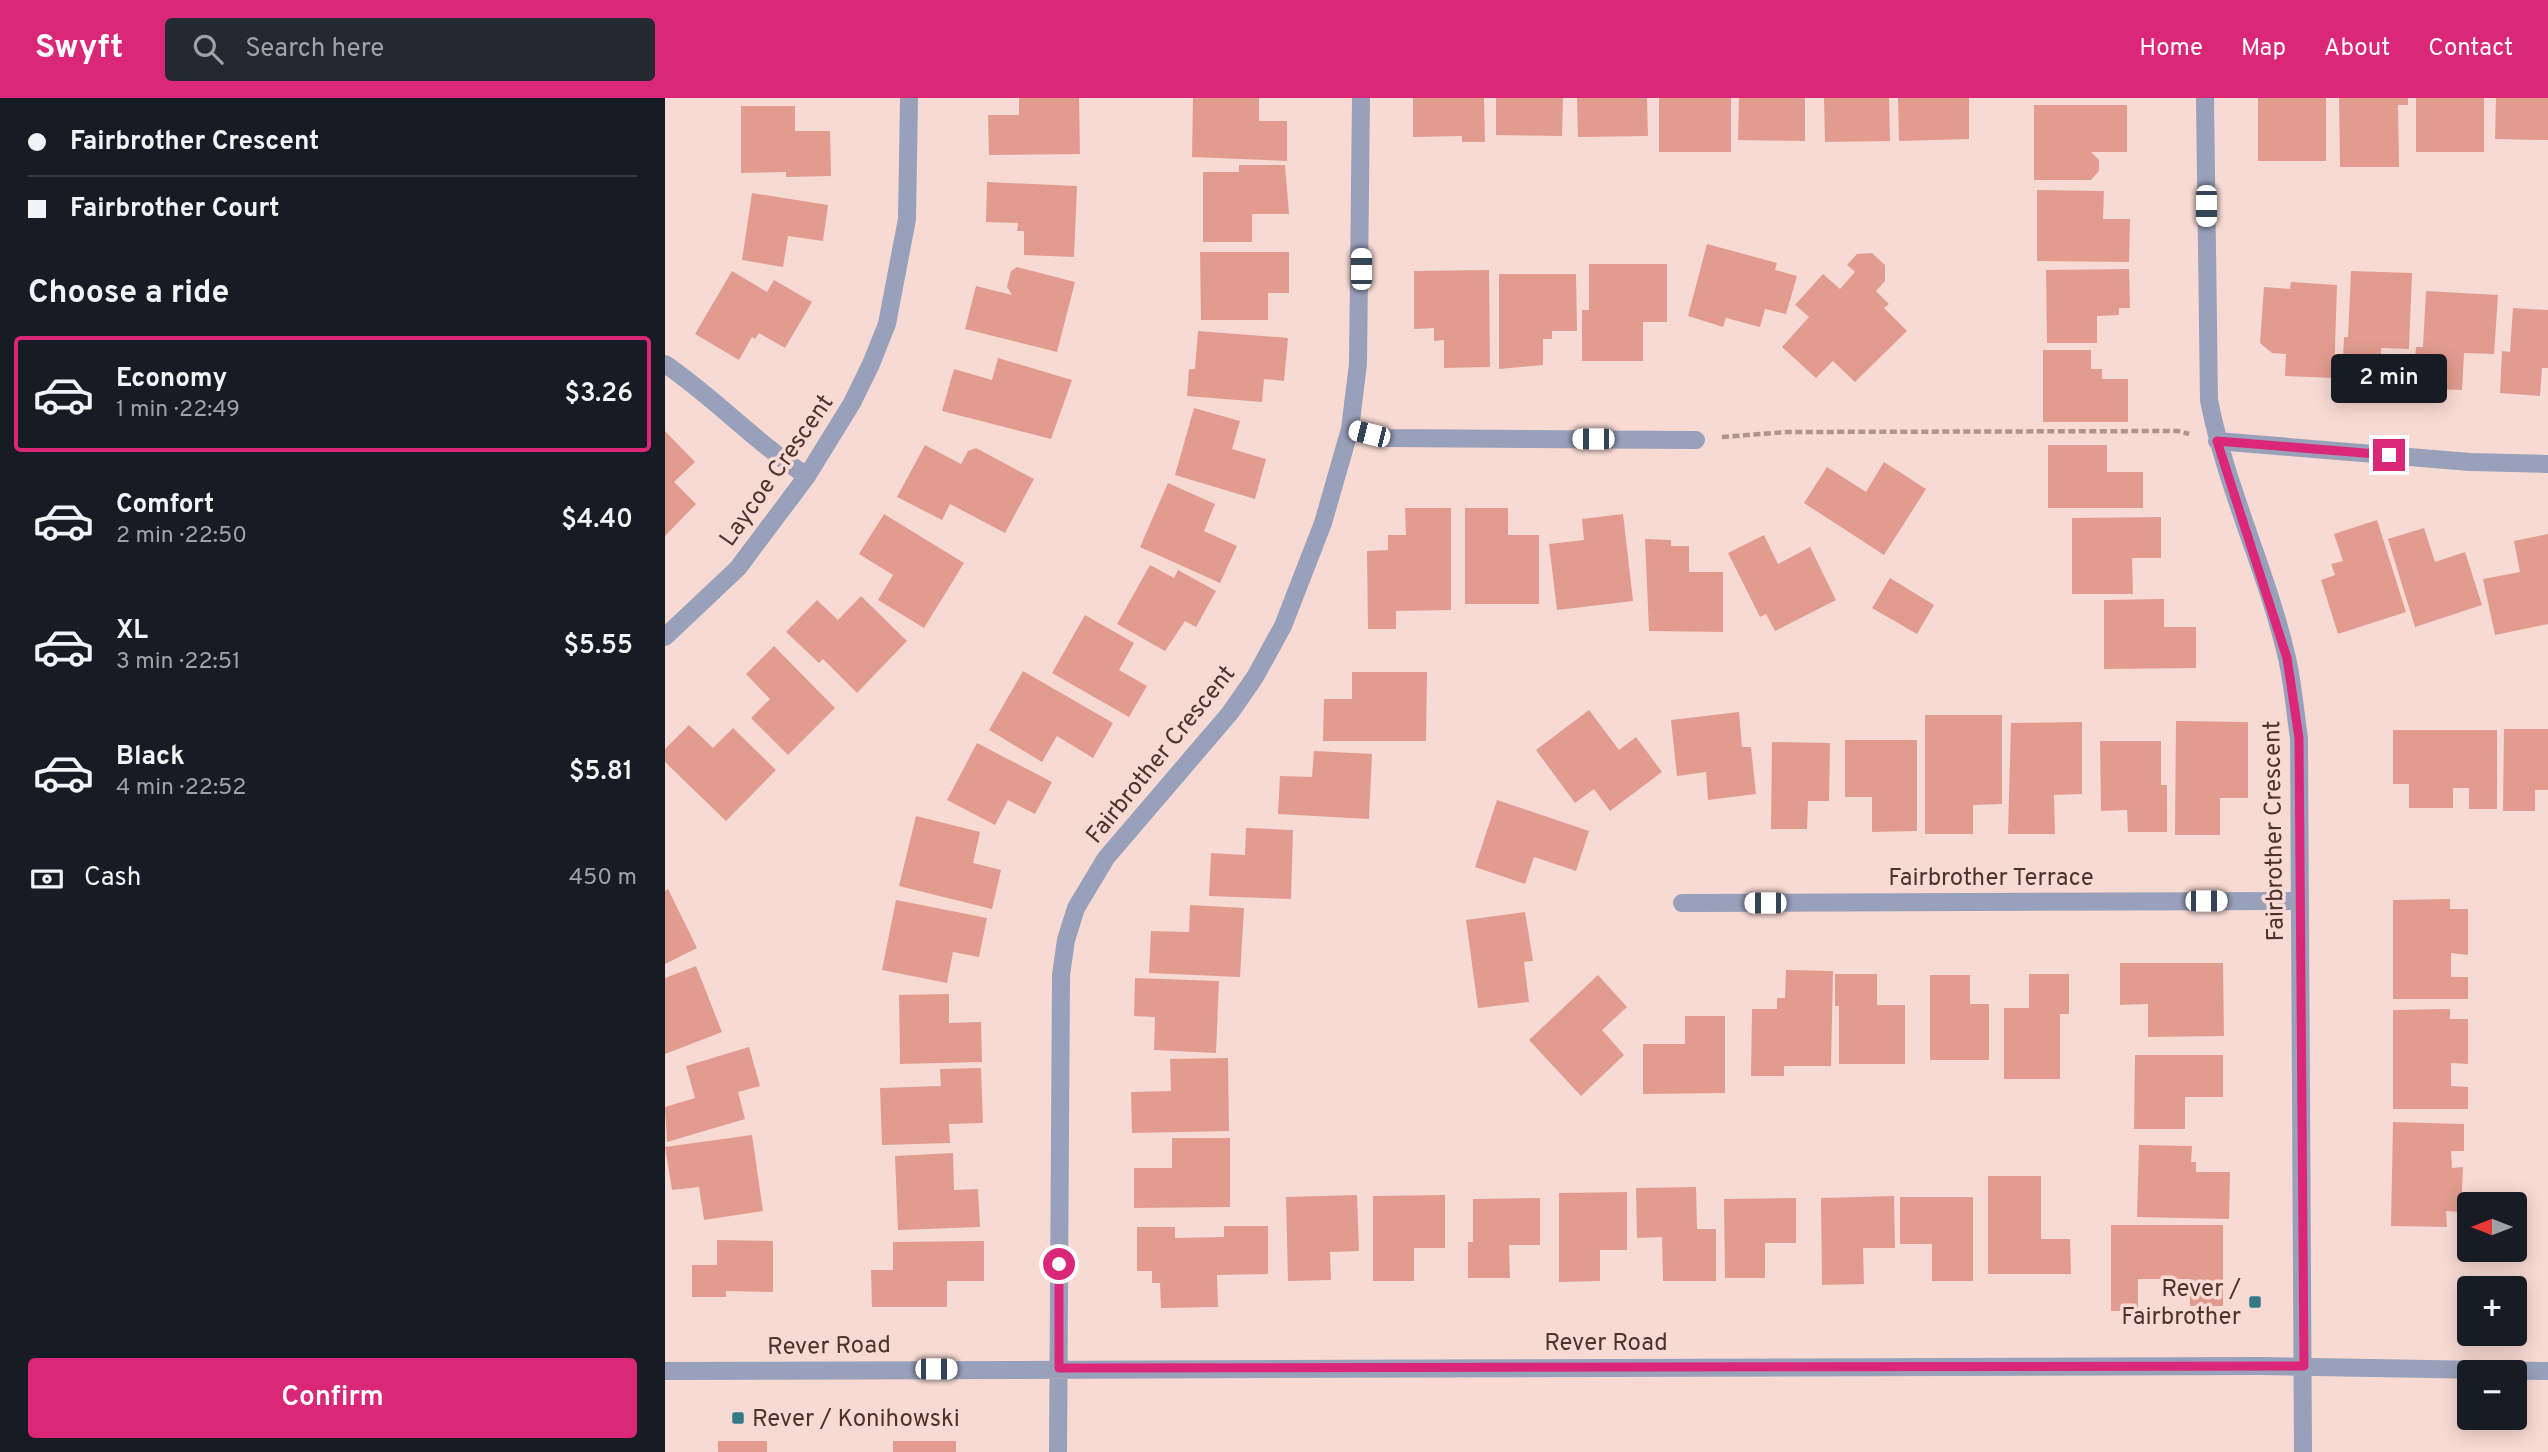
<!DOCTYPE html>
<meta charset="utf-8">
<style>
:root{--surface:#171b24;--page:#242831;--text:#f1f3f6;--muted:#9ea1a6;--line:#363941;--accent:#db2777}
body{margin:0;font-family:Overpass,sans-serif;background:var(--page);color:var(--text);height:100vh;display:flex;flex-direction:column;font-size:26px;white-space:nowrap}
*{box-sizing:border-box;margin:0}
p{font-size:23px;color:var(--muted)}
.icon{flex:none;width:38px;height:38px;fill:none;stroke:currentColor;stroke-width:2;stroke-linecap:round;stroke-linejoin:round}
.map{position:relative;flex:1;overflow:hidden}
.side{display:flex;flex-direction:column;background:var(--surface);width:665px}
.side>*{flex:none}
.top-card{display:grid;align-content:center;height:154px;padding:0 28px;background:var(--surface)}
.needle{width:46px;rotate:270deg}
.fabs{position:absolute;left:1792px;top:1094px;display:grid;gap:14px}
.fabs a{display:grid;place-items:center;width:70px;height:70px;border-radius:7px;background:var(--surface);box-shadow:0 4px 18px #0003;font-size:35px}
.end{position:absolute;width:32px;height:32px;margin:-16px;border:9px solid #db2777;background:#fff;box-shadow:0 0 0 4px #fff}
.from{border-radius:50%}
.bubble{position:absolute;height:49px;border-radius:7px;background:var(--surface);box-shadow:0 4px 18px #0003;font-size:23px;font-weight:600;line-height:49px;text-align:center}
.car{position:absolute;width:21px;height:42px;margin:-21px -10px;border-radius:9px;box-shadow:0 0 5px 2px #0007;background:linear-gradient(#fff 24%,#345 0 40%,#fff 0 76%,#345 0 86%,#fff 0)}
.top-card b{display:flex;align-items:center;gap:24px;height:66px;font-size:26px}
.top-card b+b{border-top:2px solid var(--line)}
.top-card i{width:18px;height:18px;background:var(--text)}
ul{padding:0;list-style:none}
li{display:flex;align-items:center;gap:21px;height:116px;margin:0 14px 10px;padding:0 14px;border:4px solid transparent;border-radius:7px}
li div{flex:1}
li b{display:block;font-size:26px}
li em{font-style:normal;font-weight:600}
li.on{border-color:var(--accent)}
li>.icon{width:63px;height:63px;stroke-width:1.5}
h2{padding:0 28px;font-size:32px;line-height:84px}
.pay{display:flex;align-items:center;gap:18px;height:77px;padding:0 28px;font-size:26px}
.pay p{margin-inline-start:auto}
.button{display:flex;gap:14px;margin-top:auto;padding:14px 28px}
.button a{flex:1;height:80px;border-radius:7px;background:var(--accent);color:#fff;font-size:28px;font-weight:600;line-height:80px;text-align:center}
header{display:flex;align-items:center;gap:42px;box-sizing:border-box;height:98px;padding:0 35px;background:var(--accent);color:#fff}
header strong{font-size:33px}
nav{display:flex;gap:38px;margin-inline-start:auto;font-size:24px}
.search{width:490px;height:63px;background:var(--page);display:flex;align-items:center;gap:18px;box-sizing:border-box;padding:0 24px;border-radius:7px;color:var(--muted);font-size:26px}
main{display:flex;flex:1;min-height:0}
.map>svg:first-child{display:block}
</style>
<header>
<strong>Swyft</strong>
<div class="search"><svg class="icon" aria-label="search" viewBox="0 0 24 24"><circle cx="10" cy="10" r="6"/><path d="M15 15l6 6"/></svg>Search here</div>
<nav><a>Home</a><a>Map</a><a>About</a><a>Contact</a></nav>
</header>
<main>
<section class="side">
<div class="top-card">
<b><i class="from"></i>Fairbrother Crescent</b>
<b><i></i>Fairbrother Court</b>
</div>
<h2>Choose a ride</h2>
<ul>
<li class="on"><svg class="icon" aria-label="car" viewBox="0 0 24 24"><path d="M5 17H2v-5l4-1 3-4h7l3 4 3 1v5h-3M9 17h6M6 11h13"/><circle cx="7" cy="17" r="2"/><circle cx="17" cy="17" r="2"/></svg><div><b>Economy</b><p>1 min · 22:49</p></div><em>$3.26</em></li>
<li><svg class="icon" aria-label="car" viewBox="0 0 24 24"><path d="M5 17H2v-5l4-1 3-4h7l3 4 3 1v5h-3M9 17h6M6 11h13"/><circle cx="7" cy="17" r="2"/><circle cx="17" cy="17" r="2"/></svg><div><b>Comfort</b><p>2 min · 22:50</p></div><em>$4.40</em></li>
<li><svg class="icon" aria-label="car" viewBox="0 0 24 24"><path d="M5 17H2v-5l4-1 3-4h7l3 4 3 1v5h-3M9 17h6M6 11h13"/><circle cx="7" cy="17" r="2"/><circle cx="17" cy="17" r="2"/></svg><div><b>XL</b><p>3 min · 22:51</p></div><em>$5.55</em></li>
<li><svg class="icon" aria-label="car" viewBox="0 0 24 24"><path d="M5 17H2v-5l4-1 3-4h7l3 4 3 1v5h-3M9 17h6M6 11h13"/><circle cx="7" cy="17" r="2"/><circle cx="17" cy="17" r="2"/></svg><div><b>Black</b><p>4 min · 22:52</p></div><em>$5.81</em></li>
</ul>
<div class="pay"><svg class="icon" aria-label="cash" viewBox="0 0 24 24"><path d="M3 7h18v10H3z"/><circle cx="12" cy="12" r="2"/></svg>Cash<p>450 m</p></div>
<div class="button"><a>Confirm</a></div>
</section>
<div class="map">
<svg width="1883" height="1354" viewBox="0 0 1883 1354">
<rect width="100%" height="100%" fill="#f8dad4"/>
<path fill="#e19c8f" d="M 354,0 L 414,0 L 415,56 L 324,57 L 323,17 L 354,17 Z
M 528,0 L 594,0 L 594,23 L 622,23 L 622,63 L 527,59 Z
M 748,0 L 819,0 L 820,44 L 797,44 L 797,38 L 748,39 Z
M 831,0 L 898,0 L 897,38 L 831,37 Z
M 912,0 L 982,0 L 983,38 L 913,39 Z
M 994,0 L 1066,0 L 1066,54 L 994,54 Z
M 1074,0 L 1140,0 L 1140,43 L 1073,42 Z
M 1159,0 L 1224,0 L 1225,43 L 1160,44 Z
M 1233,0 L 1304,0 L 1304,41 L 1234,43 Z
M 1593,0 L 1661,0 L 1661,63 L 1593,63 Z
M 1674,0 L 1743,0 L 1743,7 L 1733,7 L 1734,69 L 1675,69 Z
M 1751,0 L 1819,0 L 1819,54 L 1751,54 Z
M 1831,0 L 1883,0 L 1883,42 L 1830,41 Z
M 1369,7 L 1462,7 L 1462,54 L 1426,54 L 1434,62 L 1434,73 L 1426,82 L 1369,82 Z
M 76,8 L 130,8 L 130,33 L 165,33 L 166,78 L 121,79 L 121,74 L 76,75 Z
M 574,67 L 620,67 L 624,116 L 587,116 L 587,144 L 538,144 L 538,74 L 574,74 Z
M 322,84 L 412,88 L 409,159 L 359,157 L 359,133 L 352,133 L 353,125 L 321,124 Z
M 1372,92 L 1439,93 L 1438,121 L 1465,121 L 1464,164 L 1372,163 Z
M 87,95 L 163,107 L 158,143 L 123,138 L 118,169 L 77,162 Z
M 1042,146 L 1112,165 L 1110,172 L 1132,178 L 1121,216 L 1100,211 L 1095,229 L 1061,220 L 1058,229 L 1023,218 Z
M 535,154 L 624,154 L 624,195 L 603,195 L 603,222 L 536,222 Z
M 1207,155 L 1220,167 L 1220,183 L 1211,193 L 1224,206 L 1219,210 L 1242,233 L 1190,284 L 1168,263 L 1151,280 L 1117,249 L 1144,219 L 1130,207 L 1158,176 L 1175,191 L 1190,174 L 1182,167 L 1192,156 Z
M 924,166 L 1002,166 L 1002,224 L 978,224 L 978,263 L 917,263 L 917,212 L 924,212 Z
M 352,169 L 410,184 L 392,254 L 300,231 L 311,188 L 347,197 L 342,189 L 346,173 Z
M 1464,171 L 1465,210 L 1454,210 L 1454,217 L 1432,218 L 1432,245 L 1382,245 L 1381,172 Z
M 824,172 L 825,269 L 779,270 L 779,242 L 769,243 L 769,230 L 749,231 L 749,173 Z
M 67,173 L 102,194 L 109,182 L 147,204 L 120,250 L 94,235 L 90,241 L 87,239 L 74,262 L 30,236 Z
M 1686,173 L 1747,175 L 1744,251 L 1716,250 L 1715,281 L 1677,280 L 1679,239 L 1683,239 Z
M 834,176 L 911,176 L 912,233 L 887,233 L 887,241 L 878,241 L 878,267 L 834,271 Z
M 1626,184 L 1672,187 L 1669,280 L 1620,278 L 1621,256 L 1607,255 L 1595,245 L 1599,189 L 1625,191 Z
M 1761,193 L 1833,197 L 1829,256 L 1799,255 L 1797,292 L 1748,290 L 1751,249 L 1758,249 Z
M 1848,210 L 1883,212 L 1883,270 L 1877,270 L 1875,298 L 1835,295 L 1837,253 L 1845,254 Z
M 533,233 L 623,240 L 619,283 L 599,281 L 597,304 L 522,298 L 524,271 L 530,271 Z
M 1378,252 L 1426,252 L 1426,271 L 1437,271 L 1437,281 L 1463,281 L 1463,324 L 1378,324 Z
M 333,260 L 407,282 L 386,341 L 277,313 L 289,271 L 327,282 Z
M 529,310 L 575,323 L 567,351 L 601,361 L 590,401 L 510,377 Z
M 0,333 L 30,364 L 9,384 L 31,406 L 0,438 Z
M 260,347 L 296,366 L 303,353 L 311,350 L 369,381 L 340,435 L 285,406 L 277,422 L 232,399 Z
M 1383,347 L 1442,347 L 1442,374 L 1478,374 L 1478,410 L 1383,410 Z
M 1219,364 L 1261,391 L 1219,457 L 1139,405 L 1162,369 L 1201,394 Z
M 503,385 L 550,406 L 539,433 L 572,448 L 555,485 L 475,449 Z
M 740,410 L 786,410 L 786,512 L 731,513 L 731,531 L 703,531 L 702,453 L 723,452 L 723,437 L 741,437 Z
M 800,410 L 843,410 L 843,437 L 874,437 L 874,506 L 800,506 Z
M 219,416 L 299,465 L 259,530 L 213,502 L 228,477 L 194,456 Z
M 958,416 L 968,503 L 892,512 L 884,446 L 919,442 L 917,421 Z
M 1496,419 L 1496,460 L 1467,460 L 1468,496 L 1407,496 L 1407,420 Z
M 1712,422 L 1741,514 L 1673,536 L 1656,482 L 1670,477 L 1666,466 L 1678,463 L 1669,436 Z
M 1759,430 L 1770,464 L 1800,454 L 1817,507 L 1750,529 L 1723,441 Z
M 1883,436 L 1883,526 L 1830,537 L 1818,481 L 1855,474 L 1849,443 Z
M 1099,437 L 1113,466 L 1145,449 L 1171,502 L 1110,533 L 1101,516 L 1095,519 L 1063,455 Z
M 980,441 L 1006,442 L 1006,448 L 1024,448 L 1024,474 L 1058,474 L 1058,534 L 984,533 Z
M 485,467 L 509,480 L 513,472 L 551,493 L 531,529 L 520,523 L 500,553 L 452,526 Z
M 1225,480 L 1269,507 L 1252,536 L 1207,510 Z
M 196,498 L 242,543 L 192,595 L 158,561 L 154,565 L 121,534 L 152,502 L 173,522 Z
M 1499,501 L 1499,529 L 1531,529 L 1531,570 L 1439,571 L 1439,502 Z
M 420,517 L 469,545 L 454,572 L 482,588 L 464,619 L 387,575 Z
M 109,548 L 170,610 L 123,657 L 86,620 L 105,601 L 81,576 Z
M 358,573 L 448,625 L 428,660 L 392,638 L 377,664 L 324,632 Z
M 687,574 L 762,574 L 761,643 L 658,643 L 659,601 L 687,601 Z
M 924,612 L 954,652 L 971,639 L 997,674 L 945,713 L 929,691 L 910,705 L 871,652 Z
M 1074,614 L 1077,649 L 1086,649 L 1091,696 L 1043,702 L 1041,674 L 1012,678 L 1006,622 Z
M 1260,617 L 1337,617 L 1337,706 L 1308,707 L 1308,736 L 1260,736 Z
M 1511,623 L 1583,624 L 1583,700 L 1555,700 L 1555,737 L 1510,737 Z
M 1417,624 L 1417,696 L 1389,697 L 1390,736 L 1343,736 L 1346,625 Z
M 24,627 L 48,650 L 68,630 L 111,672 L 61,723 L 0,664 L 0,651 Z
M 1839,631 L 1883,631 L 1883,692 L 1870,692 L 1870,713 L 1838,713 Z
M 1728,632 L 1832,632 L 1832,711 L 1804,711 L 1804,690 L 1788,690 L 1788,710 L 1744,710 L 1744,686 L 1728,686 Z
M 1180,642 L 1252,642 L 1252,733 L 1207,734 L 1207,699 L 1180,699 Z
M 1435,643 L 1496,643 L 1496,687 L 1502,687 L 1502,734 L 1463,734 L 1462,712 L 1436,713 Z
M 1107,644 L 1165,645 L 1164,703 L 1143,703 L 1142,731 L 1106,731 Z
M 312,645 L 387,684 L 370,716 L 343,702 L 330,727 L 282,702 Z
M 649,653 L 707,656 L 704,721 L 613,716 L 615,678 L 647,679 Z
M 832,702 L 924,733 L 911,773 L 869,759 L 860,786 L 810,769 Z
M 251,718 L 315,734 L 308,765 L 336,772 L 327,811 L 234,788 Z
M 581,730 L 628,732 L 626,801 L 544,798 L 546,755 L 580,757 Z
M 3,791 L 32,850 L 0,866 L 0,793 Z
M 1785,801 L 1785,811 L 1803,811 L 1803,857 L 1786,855 L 1786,879 L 1803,879 L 1803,901 L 1728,901 L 1728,802 Z
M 231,802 L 322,820 L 314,859 L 288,854 L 282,885 L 217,872 Z
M 525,807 L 579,810 L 575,879 L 484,875 L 486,833 L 524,834 Z
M 860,814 L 868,863 L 859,864 L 864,904 L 813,910 L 801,822 Z
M 1455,865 L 1558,865 L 1559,938 L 1483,939 L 1483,906 L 1455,907 Z
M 31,868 L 57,934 L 0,956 L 0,880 Z
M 1121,872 L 1168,873 L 1166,968 L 1119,968 L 1119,978 L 1086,978 L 1087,911 L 1112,911 L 1112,900 L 1120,900 Z
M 1170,876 L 1212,876 L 1212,907 L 1240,907 L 1240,966 L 1174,966 L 1174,908 L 1170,908 Z
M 1364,876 L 1404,876 L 1404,916 L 1395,916 L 1395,981 L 1339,981 L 1339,910 L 1364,910 Z
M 933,877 L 962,909 L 937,932 L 959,957 L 916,998 L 864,942 Z
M 1265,877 L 1305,877 L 1305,906 L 1324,906 L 1324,962 L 1265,962 Z
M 470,880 L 554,883 L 551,955 L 489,952 L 490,919 L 469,918 Z
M 284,896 L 284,925 L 316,924 L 317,964 L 235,966 L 234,897 Z
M 1785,911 L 1785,921 L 1803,921 L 1803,966 L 1786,965 L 1786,988 L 1803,989 L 1803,1011 L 1728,1011 L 1728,912 Z
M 1020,918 L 1060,918 L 1060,995 L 978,996 L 978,946 L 1020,946 Z
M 84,949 L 95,988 L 73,994 L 80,1021 L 2,1044 L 0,1009 L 30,1000 L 21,968 Z
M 1470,957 L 1558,957 L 1558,999 L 1520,999 L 1520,1031 L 1469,1031 Z
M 563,960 L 564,1033 L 467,1035 L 466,994 L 506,993 L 505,961 Z
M 316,970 L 318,1025 L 284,1026 L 285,1045 L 217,1047 L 215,990 L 276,988 L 275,971 Z
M 1728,1024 L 1799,1026 L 1799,1053 L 1786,1053 L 1787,1070 L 1798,1069 L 1796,1114 L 1781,1113 L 1782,1129 L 1726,1128 Z
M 87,1037 L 98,1113 L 39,1122 L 34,1089 L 7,1092 L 0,1049 Z
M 507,1040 L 565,1040 L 565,1109 L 469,1110 L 469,1070 L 507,1070 Z
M 1474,1047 L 1527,1048 L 1526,1064 L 1531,1064 L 1531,1074 L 1565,1074 L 1564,1121 L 1472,1119 Z
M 288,1055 L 289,1092 L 313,1091 L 315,1129 L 233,1132 L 230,1058 Z
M 1323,1078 L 1376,1078 L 1376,1141 L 1405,1141 L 1406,1176 L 1323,1176 Z
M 1031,1089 L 1032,1131 L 1051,1131 L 1051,1183 L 998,1183 L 997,1139 L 972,1140 L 971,1090 Z
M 962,1094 L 962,1152 L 935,1152 L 935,1183 L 894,1184 L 894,1095 Z
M 692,1097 L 694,1153 L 665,1154 L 666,1182 L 623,1183 L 621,1099 Z
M 780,1097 L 780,1150 L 749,1150 L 749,1183 L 708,1183 L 708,1098 Z
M 1229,1098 L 1230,1150 L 1198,1150 L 1199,1186 L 1157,1187 L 1156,1100 Z
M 1235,1099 L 1308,1099 L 1308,1183 L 1267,1183 L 1267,1146 L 1235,1146 Z
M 875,1100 L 875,1147 L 844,1147 L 845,1180 L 803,1180 L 803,1144 L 808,1144 L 808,1101 Z
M 1131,1100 L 1131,1145 L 1100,1145 L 1100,1180 L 1060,1180 L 1059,1101 Z
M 1446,1127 L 1558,1127 L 1558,1208 L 1525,1208 L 1525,1181 L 1473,1181 L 1473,1213 L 1446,1213 Z
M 559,1128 L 603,1128 L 603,1176 L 552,1177 L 553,1209 L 496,1210 L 495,1185 L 487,1185 L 487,1173 L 472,1173 L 472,1129 L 510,1129 L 510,1140 L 559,1139 Z
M 52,1142 L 108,1143 L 108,1194 L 61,1193 L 61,1199 L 27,1199 L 27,1167 L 52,1167 Z
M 319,1143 L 319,1183 L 282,1183 L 282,1209 L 207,1209 L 206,1172 L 228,1172 L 228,1144 Z
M 53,1343 L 102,1343 L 102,1354 L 53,1354 Z
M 228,1343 L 291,1343 L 291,1354 L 228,1354 Z"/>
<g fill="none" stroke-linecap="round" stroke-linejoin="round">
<path stroke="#b1938d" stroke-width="4.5" stroke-dasharray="7 3.5" stroke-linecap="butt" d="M 1057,339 L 1122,334 L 1513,333 L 1524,336"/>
<path stroke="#98a0ba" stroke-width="18" d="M 1540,0 L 1544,302 C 1561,390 1602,473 1622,560 C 1628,586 1630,614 1634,640 L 1638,1354
M 0,266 C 50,300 91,345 142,378
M 685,331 L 722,340 L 1031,342
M 1552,343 L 1805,364 L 1883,366
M 0,539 L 73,470 L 142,378 L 187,305 L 206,266 L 222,226 L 242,121 L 244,0
M 1017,805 L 1635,803
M 0,1273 L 1595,1268 L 1883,1273
M 393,1354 L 396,877 L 401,842 L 411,810 L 441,760 L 565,615 L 590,579 L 618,528 L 658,425 L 685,331 L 693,266 L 696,0"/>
</g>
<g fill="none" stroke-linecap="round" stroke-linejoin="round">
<path stroke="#db2777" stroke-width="9" d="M 394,1166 L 394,1270 L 1639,1268 L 1634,640 L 1622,560 L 1552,343 L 1724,357"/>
</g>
<g fill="#337a86" stroke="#f8dad4" stroke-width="2.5">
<rect x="1583" y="1197" width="14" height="14" rx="3.5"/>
<rect x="66" y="1313" width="14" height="14" rx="3.5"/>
</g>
<g text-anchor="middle" stroke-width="7" stroke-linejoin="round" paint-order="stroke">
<g font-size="24" fill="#4f322d" stroke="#f8dad4">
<text transform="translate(111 372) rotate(-55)" y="8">Laycoe Crescent</text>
<text transform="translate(495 656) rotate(-51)" y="8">Fairbrother Crescent</text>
<text transform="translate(1608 733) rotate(-91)" y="8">Fairbrother Crescent</text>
<text x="1326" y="787">Fairbrother Terrace</text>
<text x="941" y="1252">Rever Road</text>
<text transform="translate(164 1247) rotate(-1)" y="8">Rever Road</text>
</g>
<g font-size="24" fill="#4f322d" stroke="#f8dad4" text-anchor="end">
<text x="1576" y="1198">Rever /<tspan x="1576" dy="28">Fairbrother</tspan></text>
<text x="87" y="1328" text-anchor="start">Rever / Konihowski</text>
</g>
</g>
</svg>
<div class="fabs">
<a><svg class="needle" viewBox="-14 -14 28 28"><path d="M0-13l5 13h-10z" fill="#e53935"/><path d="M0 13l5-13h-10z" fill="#9ea1a6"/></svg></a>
<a>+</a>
<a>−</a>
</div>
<i class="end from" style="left:394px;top:1166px"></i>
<i class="end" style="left:1724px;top:357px"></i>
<div class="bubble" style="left:1666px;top:256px;width:116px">2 min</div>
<i class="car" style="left:1541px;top:108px;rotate:180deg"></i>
<i class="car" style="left:696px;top:171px;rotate:0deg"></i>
<i class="car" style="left:704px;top:336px;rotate:284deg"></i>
<i class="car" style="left:928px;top:341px;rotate:270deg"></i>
<i class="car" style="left:1541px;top:803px;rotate:90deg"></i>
<i class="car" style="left:1100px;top:805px;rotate:270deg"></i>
<i class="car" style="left:271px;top:1271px;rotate:90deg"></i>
</div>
</main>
